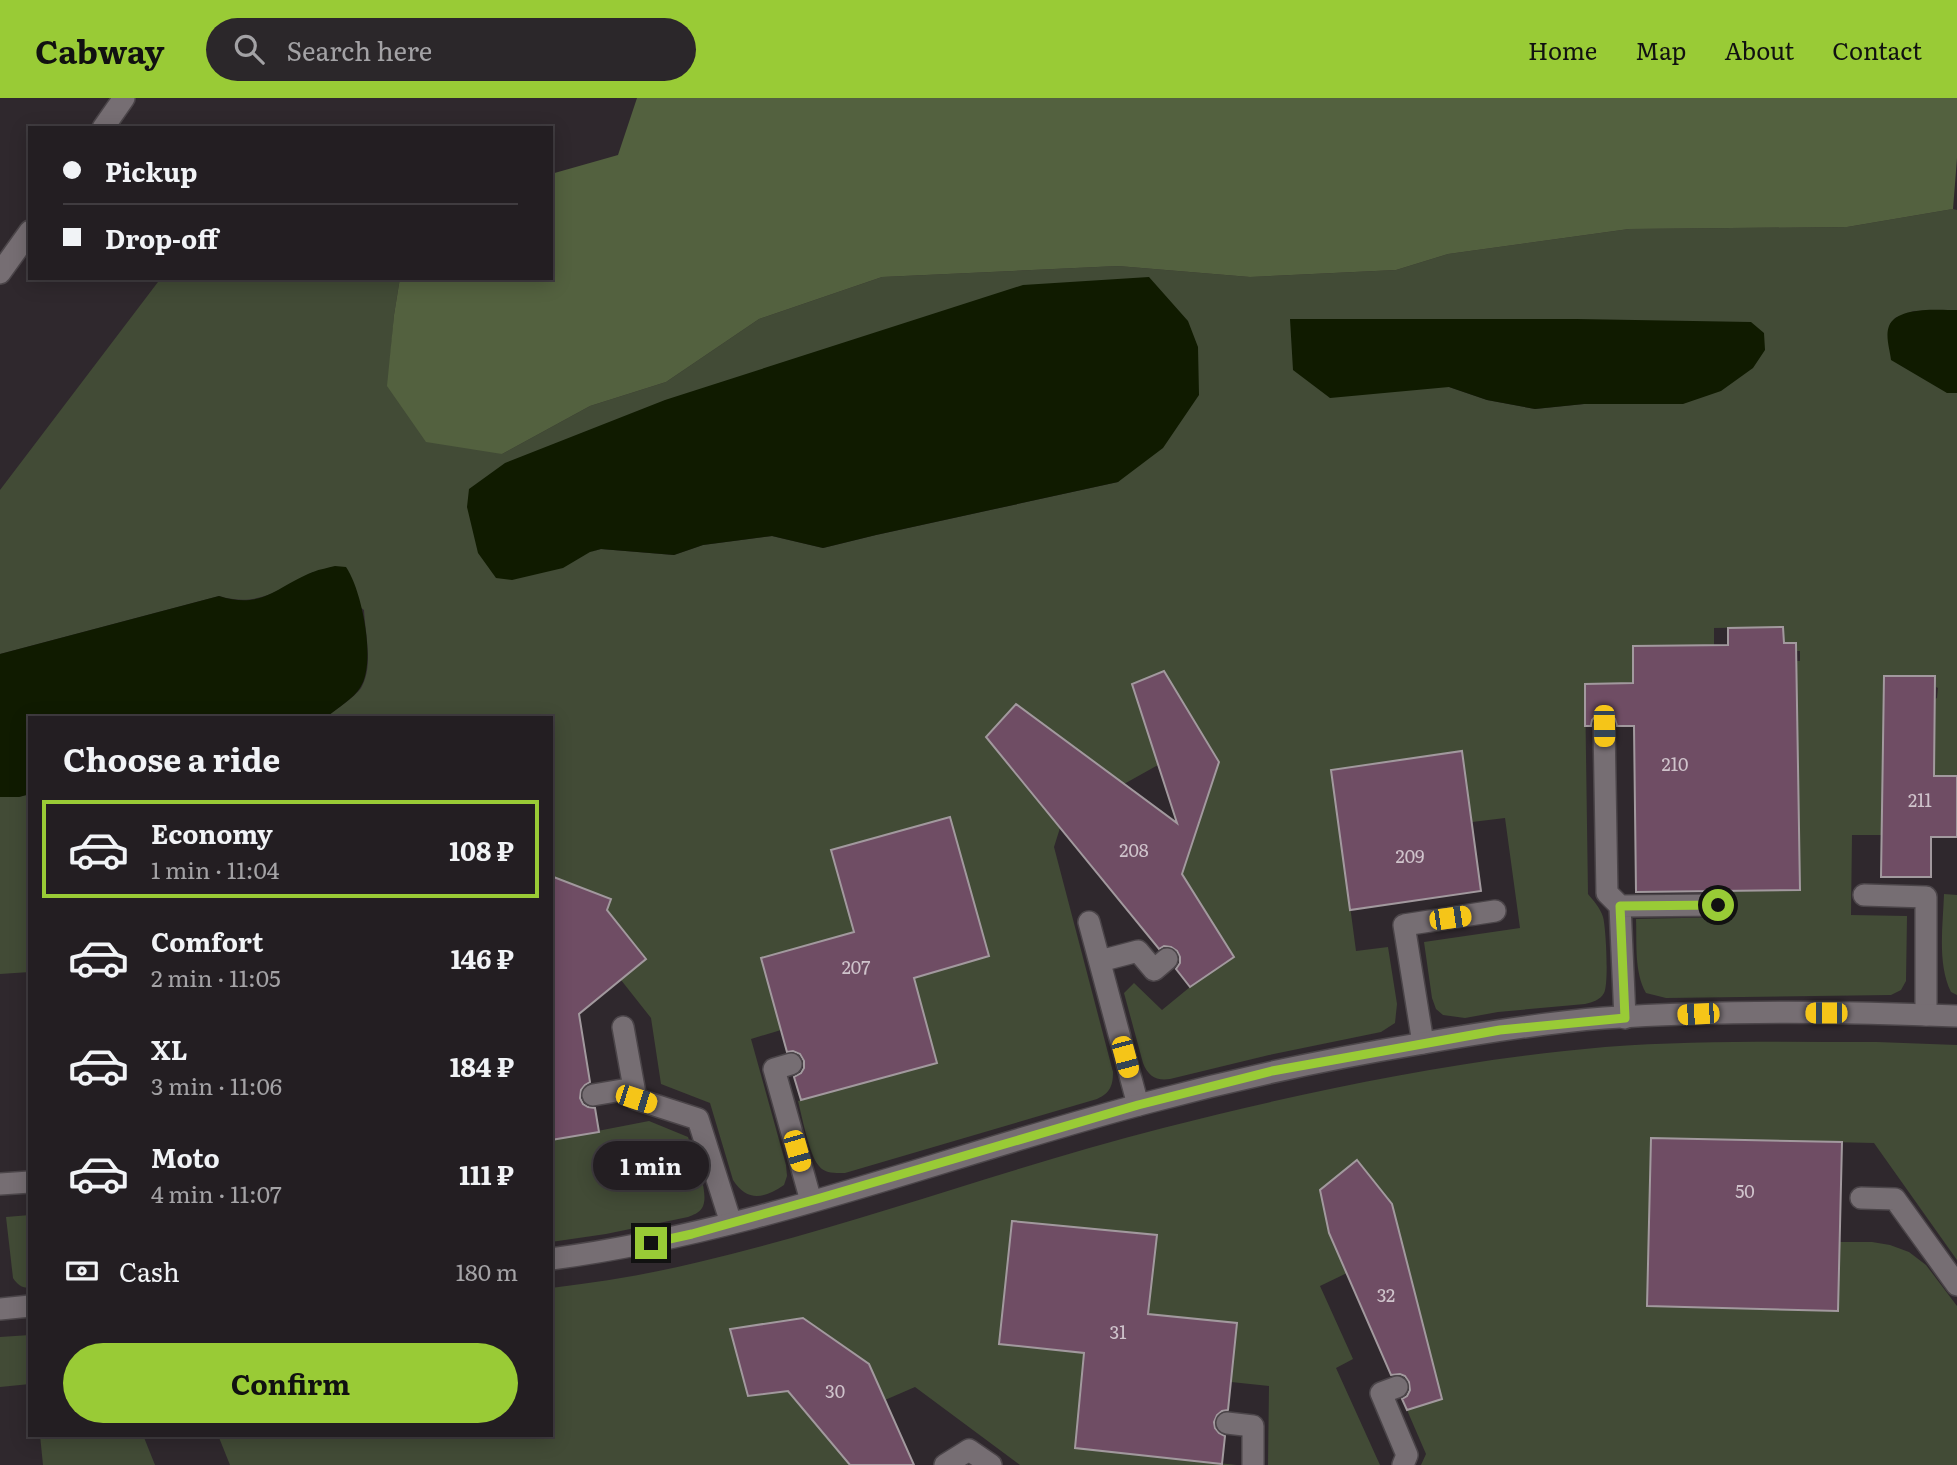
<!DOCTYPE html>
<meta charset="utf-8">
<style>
:root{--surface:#231e22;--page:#2b272a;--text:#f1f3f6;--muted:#a3a2a5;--line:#403c40;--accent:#99cb36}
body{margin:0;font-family:Literata,serif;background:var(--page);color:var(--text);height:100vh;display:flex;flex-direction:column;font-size:26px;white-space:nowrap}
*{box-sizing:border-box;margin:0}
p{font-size:23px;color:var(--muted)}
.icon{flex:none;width:38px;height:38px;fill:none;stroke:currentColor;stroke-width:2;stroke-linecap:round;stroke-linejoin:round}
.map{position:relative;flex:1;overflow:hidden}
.panel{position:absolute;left:28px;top:618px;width:525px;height:721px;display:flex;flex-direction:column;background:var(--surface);border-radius:0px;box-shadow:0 4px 18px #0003,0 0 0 2px var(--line)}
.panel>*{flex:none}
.banner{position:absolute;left:28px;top:28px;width:525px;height:154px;border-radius:0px;box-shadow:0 4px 18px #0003,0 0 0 2px var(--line);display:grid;align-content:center;height:154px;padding:0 35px;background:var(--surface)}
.end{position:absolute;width:32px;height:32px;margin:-16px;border:9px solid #99cb36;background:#111;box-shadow:0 0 0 4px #111}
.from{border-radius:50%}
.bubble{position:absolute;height:49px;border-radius:24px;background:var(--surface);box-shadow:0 4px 18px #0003,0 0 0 2px var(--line);font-size:23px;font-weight:700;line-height:49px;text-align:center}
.car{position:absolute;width:21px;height:42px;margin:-21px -10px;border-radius:9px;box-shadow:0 0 5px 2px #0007;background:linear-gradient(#f5c518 24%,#345 0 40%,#f5c518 0 76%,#345 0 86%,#f5c518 0)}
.banner b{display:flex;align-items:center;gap:24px;height:66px;font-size:26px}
.banner b+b{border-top:2px solid var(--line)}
.banner i{width:18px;height:18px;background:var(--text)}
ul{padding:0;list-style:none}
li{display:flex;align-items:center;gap:21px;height:98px;margin:0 14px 10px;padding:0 21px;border:4px solid transparent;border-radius:0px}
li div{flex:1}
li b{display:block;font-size:26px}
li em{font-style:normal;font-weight:700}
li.selected{border-color:var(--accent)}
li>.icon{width:63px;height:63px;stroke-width:1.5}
h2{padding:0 35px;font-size:32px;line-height:84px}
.pay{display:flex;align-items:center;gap:18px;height:77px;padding:0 35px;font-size:26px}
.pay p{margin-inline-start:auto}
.primary-button{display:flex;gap:14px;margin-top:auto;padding:14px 35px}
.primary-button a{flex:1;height:80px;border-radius:42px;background:var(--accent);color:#111;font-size:28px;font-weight:700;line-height:80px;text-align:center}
header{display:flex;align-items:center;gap:42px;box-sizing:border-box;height:98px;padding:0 35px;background:var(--accent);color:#111}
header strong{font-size:33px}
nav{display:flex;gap:38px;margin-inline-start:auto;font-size:24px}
.search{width:490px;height:63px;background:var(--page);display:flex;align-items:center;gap:18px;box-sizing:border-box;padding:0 24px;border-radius:38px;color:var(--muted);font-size:26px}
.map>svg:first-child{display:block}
</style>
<header>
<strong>Cabway</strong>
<div class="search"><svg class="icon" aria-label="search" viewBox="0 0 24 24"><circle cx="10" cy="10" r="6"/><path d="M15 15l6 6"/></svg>Search here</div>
<nav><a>Home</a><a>Map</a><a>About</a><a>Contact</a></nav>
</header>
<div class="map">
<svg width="1957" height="1367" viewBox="0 0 1957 1367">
<rect width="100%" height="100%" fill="#2f282d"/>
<path fill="#424b36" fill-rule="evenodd" d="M 1953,111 L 1957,112 L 1957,212 L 1914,213 L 1895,220 L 1889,229 C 1904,250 1929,295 1957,295 L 1957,678 L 1934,678 L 1935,601 L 1937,600 L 1938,590 L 1936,589 L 1936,578 L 1884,578 L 1882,737 L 1852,737 L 1851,817 L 1907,818 L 1906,883 L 1901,892 L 1891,897 L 1666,900 L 1646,895 C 1634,874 1637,845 1636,821 L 1730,819 L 1730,793 L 1800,792 L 1796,563 L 1800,563 L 1800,553 L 1796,553 L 1796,546 L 1784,545 L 1783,529 L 1714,530 L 1714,547 L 1633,548 L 1633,585 L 1585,587 L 1588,796 C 1593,802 1601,811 1603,819 C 1606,829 1609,887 1604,895 C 1600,902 1593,904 1585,906 L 1498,914 L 1465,920 L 1443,917 L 1436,911 L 1432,900 L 1424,844 L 1520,830 L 1505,720 L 1472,724 L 1462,653 L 1332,672 L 1356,853 L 1388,849 L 1397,906 L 1395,925 L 1381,934 L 1269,957 L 1170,981 C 1156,983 1148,978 1143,965 L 1124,895 L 1134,885 L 1162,912 L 1190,889 L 1233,859 L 1182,776 L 1219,664 L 1164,574 L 1132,586 L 1158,667 L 1124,686 L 1016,606 L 987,639 L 1060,730 L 1054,749 L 1113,974 C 1113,988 1110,995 1097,1001 L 845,1075 C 836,1075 825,1076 819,1068 C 809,1057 802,1018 798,1003 L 937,965 L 914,880 L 989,858 L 950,719 L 832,752 L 854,834 L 761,860 L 781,932 L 751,941 L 786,1067 L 787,1078 L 784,1087 C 764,1101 747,1104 733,1082 L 710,1005 L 661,986 L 651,920 L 621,882 L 646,861 L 616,823 L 558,799 L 551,763 L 551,620 L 327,619 C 336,611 355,599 361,590 C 374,568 365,536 364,512 L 313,474 C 280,491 258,510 219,498 L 0,556 L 0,392 L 161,180 L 400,180 L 394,217 L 388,288 L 502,356 L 590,308 L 666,284 L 759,221 L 882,179 L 1118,168 L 1250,179 L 1396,172 L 1448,156 L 1629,131 L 1847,129 ZM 1577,221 L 1584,306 L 1535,311 L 1487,302 L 1449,289 ZM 1198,249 L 1118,384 L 876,437 L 823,450 L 772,438 L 703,447 L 674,457 L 601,451 L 590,454 Z
M 30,696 L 30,874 L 0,876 L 0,699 L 19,699 Z
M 1944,796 L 1957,797 L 1957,897 L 1951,894 C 1937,865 1943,828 1944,796 Z
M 1877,944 L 1957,947 L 1957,1162 L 1874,1045 L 1651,1040 L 1647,1208 L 1838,1213 L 1840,1144 L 1872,1144 L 1890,1147 L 1909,1154 L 1926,1167 L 1957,1208 L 1957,1367 L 1421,1367 L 1426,1356 L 1407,1312 L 1442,1301 L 1392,1106 L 1357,1062 L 1320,1092 L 1329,1135 L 1347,1175 L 1320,1188 L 1353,1261 L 1336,1270 L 1380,1367 L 1268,1367 L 1269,1288 L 1231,1284 L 1237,1225 L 1148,1216 L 1156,1137 L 1012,1123 L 999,1246 L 1084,1255 L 1075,1350 L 1237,1367 L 1020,1367 L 915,1289 L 885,1302 L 869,1266 L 803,1220 L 730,1231 L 748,1297 L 788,1293 L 850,1367 L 230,1367 L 218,1337 L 551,1337 L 551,1190 C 601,1184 650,1176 699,1164 C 855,1127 1007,1070 1163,1030 C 1308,993 1456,962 1605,949 C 1695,942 1786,944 1877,944 Z
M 649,1023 L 688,1039 C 693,1055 711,1096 702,1110 C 699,1115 693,1117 688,1119 L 606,1136 L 551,1144 L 551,1042 Z
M 30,1117 L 30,1190 C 21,1190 17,1186 13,1180 L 6,1119 Z
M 30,1237 L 30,1286 L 0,1289 L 0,1239 Z
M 40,1337 L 143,1337 L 155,1367 L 43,1367 Z"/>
<path fill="#53613f" d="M 637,0 L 1957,0 L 1957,60 L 1953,111 L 1847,129 L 1629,131 L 1448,156 L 1396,172 L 1250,179 L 1118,168 L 882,179 L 759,221 L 666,284 L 590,308 L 502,356 L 426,344 L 387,288 L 394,217 L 400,180 L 551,180 L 551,76 L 618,57 Z"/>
<path fill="#101b00" d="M 1149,179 L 1188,223 L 1198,249 L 1199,297 L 1163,350 L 1118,384 L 876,437 L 823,450 L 772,438 L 703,447 L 674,457 L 601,451 L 590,454 L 563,470 L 512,482 L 496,480 L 478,455 L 467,409 L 469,391 L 505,365 L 665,302 L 1023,187 Z
M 1957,212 L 1957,295 L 1947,295 L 1891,262 C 1890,252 1885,238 1889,228 C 1897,208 1939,212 1957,212 Z
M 1290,221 L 1577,221 L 1751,224 L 1764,235 L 1765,252 L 1753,270 L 1721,293 L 1683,306 L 1584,306 L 1535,311 L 1487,302 L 1449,289 L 1330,300 L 1293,272 Z
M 335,468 L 346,469 C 362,492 377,566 360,590 C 354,600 336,611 327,619 L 30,620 L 30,696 L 19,699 L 0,699 L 0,556 L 219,498 C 263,512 277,488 313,474 C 320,471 328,470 335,468 Z"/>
<path fill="#6f4d64" stroke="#a2999e" stroke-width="2" d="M 1783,529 L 1784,545 L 1796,545 L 1800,792 L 1636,794 L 1634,628 L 1617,628 L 1615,621 L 1610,616 L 1604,615 L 1597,617 L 1592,622 L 1591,628 L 1585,628 L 1585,586 L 1633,585 L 1633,548 L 1728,547 L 1728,530 Z
M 1164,573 L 1219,664 L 1182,776 L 1234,859 L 1190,889 L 1176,871 L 1180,865 L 1180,859 L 1177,853 L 1171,849 L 1164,848 L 1159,851 L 986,639 L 1016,606 L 1177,725 L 1132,586 Z
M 1884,578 L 1935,578 L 1934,678 L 1957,678 L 1957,739 L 1931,739 L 1931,779 L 1881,779 Z
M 1462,653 L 1481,793 L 1350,812 L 1331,672 Z
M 950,719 L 989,858 L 914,880 L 937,965 L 801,1002 L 794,979 L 801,975 L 804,970 L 804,963 L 800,956 L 793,953 L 787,954 L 761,860 L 854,834 L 831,752 Z
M 551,778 L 611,801 L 607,812 L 646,861 L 579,916 L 590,984 L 585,987 L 581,992 L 580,1000 L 583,1006 L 588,1009 L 595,1010 L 599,1034 L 551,1042 Z
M 1651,1040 L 1842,1044 L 1838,1213 L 1647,1208 Z
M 1357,1062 L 1392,1106 L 1442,1301 L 1407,1312 L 1402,1301 L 1407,1298 L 1410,1292 L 1409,1284 L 1405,1278 L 1400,1276 L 1391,1277 L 1329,1135 L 1320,1092 Z
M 1012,1123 L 1157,1137 L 1148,1216 L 1237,1225 L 1228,1312 L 1222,1313 L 1217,1317 L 1214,1324 L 1215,1330 L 1219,1335 L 1225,1338 L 1222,1366 L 1075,1350 L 1084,1255 L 999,1246 Z
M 803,1220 L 869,1266 L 914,1367 L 850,1367 L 788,1293 L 748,1298 L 730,1231 Z"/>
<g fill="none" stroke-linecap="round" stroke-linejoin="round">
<g stroke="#4b4549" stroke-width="24">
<path id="lane" d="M 1604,628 L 1607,795 L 1620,808 L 1625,920
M 1864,797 L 1926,799 L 1926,917
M 1620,808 L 1718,807
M 1089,824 L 1138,1007
M 1100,863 L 1138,853 L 1154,872 L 1167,861
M 623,929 L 636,1001 L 698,1021 L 731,1125
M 1423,945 L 1404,827 L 1495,813
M 791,966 L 774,971 L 811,1103
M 593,997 L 634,990
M 0,1086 L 30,1084
M 1861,1100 L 1895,1101 L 1957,1187
M 1397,1289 L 1381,1295 L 1407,1357 L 1403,1367
M 1227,1325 L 1253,1328 L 1253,1367
M 945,1367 L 969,1352 L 991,1367"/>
</g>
<g stroke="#4b4549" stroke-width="24">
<path id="street" d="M 103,30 L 124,0
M 0,175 L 30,133
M 551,1161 C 756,1134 951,1056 1150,1004 C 1239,980 1328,961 1418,946 C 1480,935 1541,925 1604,920 C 1721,912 1840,913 1957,918
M 0,1211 L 30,1208"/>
</g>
<use href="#lane" stroke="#766e73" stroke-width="21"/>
<use href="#street" stroke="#766e73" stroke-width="21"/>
</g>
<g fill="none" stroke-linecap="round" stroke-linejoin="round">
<path stroke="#99cb36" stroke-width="9" d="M 651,1145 L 692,1136 L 817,1101 L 1138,1007 L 1272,973 L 1500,932 L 1625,920 L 1620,808 L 1718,807"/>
</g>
<g text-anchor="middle" stroke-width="7" stroke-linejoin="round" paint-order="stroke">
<g font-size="18" fill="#cfc3cb">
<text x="1675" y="673">210</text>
<text x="1920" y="709">211</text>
<text x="1134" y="759">208</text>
<text x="1410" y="765">209</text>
<text x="856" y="876">207</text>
<text x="1745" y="1100">50</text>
<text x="1386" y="1204">32</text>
<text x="1118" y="1241">31</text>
<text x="835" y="1300">30</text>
</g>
</g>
</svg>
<i class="end from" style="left:1718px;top:807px"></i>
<i class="end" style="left:651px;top:1145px"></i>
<div class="bubble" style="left:593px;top:1043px;width:116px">1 min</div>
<i class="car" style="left:1604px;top:628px;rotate:179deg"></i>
<i class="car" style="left:1450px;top:820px;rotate:82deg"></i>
<i class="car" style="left:1826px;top:915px;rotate:270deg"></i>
<i class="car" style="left:1698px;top:916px;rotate:267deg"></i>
<i class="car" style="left:1125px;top:959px;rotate:165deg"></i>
<i class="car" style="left:636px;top:1001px;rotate:108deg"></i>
<i class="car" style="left:797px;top:1053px;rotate:164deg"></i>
<div class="banner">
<b><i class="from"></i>Pickup</b>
<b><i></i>Drop-off</b>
</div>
<section class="panel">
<h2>Choose a ride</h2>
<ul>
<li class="selected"><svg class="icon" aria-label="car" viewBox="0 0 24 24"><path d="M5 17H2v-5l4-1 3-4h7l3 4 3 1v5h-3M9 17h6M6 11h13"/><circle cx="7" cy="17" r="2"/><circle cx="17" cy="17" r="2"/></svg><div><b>Economy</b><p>1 min · 11:04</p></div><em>108 ₽</em></li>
<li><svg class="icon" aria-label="car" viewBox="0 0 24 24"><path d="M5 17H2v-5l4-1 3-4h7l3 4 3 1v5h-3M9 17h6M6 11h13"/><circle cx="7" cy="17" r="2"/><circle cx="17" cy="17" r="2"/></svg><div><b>Comfort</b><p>2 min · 11:05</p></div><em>146 ₽</em></li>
<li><svg class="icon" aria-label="car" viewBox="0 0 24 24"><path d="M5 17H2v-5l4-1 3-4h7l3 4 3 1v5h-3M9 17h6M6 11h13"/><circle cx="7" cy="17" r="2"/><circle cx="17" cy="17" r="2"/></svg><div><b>XL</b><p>3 min · 11:06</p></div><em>184 ₽</em></li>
<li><svg class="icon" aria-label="car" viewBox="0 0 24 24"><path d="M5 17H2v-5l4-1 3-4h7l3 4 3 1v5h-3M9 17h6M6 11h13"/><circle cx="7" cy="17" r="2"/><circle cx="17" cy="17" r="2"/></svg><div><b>Moto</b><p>4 min · 11:07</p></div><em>111 ₽</em></li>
</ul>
<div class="pay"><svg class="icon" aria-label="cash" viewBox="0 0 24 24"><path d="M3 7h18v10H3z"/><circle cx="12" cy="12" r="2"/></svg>Cash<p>180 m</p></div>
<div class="primary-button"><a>Confirm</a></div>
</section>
</div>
